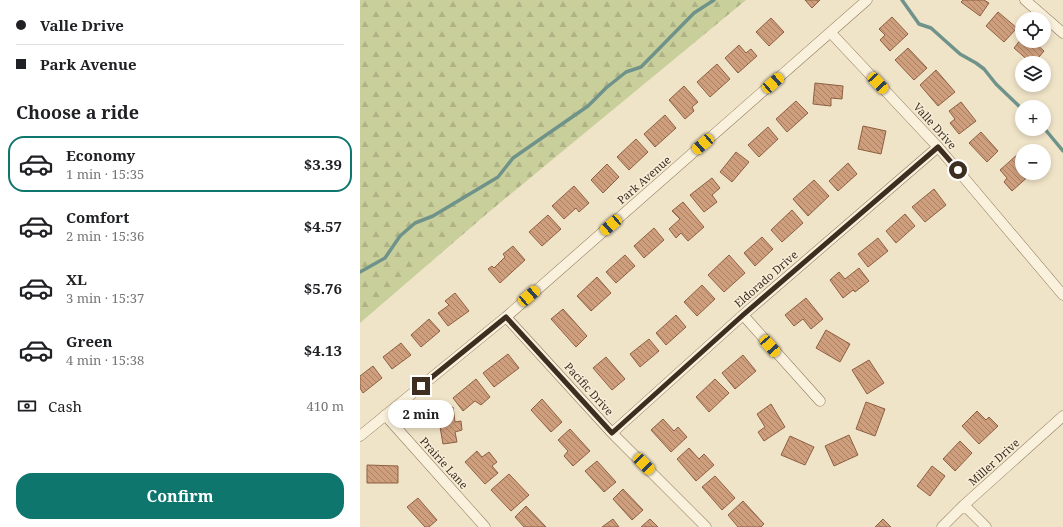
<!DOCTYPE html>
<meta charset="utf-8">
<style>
:root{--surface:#fff;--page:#f2f2f2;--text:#202124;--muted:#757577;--line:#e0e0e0;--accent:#0f766e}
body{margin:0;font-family:"Noto Serif",serif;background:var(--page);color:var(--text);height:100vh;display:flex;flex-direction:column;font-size:15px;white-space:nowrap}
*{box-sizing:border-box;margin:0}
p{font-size:13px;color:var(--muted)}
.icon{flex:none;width:22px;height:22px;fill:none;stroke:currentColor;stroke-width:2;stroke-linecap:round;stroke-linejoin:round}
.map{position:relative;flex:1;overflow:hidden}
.details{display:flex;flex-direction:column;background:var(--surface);width:360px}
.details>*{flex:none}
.banner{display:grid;align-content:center;height:88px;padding:0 16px;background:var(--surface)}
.tools{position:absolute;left:655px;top:12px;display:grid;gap:8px}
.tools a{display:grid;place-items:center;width:36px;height:36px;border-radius:50%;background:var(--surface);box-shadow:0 2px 6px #0003;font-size:20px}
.end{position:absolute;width:18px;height:18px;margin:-9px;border:5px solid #3d2e20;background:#fff;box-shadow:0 0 0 2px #fff}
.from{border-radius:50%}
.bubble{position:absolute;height:28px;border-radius:14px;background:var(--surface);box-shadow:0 2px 6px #0003;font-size:13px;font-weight:700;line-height:28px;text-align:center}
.car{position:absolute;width:12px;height:24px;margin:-12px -6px;border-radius:5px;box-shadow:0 0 3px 1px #0007;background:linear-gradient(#f5c518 24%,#345 0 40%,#f5c518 0 76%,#345 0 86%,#f5c518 0)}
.banner b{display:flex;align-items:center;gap:14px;height:38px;font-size:15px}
.banner b+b{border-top:1px solid var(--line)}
.banner i{width:10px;height:10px;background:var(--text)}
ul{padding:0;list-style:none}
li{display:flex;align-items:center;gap:12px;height:56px;margin:0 8px 6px;padding:0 8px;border:2px solid transparent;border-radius:16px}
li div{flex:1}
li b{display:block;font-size:15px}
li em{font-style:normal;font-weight:700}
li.on{border-color:var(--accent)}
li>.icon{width:36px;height:36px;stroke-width:1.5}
h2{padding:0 16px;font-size:18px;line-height:48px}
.pay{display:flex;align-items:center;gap:10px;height:44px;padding:0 16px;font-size:15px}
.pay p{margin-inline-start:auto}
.button{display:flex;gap:8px;margin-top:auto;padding:8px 16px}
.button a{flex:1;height:46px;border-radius:16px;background:var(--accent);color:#fff;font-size:16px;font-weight:700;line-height:46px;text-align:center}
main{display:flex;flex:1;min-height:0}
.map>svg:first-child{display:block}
</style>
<main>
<section class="details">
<div class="banner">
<b><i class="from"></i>Valle Drive</b>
<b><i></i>Park Avenue</b>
</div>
<h2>Choose a ride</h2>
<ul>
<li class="on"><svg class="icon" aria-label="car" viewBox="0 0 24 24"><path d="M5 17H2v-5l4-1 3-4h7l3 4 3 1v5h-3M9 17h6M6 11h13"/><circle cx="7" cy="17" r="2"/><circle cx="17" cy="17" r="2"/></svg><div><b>Economy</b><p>1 min · 15:35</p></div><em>$3.39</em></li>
<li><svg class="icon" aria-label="car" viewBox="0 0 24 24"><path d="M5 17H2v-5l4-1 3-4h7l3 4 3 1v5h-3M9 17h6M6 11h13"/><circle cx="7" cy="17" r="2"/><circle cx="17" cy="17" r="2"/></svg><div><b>Comfort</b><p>2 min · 15:36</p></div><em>$4.57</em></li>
<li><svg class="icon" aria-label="car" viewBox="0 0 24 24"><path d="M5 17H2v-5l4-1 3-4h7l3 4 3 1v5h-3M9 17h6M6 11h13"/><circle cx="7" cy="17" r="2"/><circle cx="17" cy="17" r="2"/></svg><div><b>XL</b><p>3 min · 15:37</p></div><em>$5.76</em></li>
<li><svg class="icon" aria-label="car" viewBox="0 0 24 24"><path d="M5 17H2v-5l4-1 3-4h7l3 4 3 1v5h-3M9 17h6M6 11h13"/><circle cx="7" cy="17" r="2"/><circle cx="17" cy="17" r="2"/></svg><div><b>Green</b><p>4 min · 15:38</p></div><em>$4.13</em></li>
</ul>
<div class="pay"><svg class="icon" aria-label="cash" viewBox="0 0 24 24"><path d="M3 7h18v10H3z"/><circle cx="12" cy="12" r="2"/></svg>Cash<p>410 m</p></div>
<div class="button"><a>Confirm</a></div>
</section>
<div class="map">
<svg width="703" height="527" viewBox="0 0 703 527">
<defs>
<pattern id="forest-firs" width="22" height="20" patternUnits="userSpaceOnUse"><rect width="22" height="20" fill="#c9cf9b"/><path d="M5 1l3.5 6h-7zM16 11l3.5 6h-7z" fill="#aeb285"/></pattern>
<pattern id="building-back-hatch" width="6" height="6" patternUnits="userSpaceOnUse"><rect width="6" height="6" fill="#cf9f7d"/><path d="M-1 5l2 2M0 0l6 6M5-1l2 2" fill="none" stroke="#a98266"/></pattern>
</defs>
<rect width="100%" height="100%" fill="#f0e4c8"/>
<path fill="url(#forest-firs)" d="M 0,0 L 386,0 L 130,211 L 0,323 Z"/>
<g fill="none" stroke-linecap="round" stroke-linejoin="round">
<path stroke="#6f938a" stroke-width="3.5" d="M 542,0 L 559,24 L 571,28 L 600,54 L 616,63 L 624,69 L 636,84 L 662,109
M 684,128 L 703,151
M 0,272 L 25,258 L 40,236 L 55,223 L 73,216 L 138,177 L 153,158 L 228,106 L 246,88 L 266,72 L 281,67 L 334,13 L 354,0"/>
</g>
<path fill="url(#building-back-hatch)" stroke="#8d5f41" d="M 445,0 L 460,0 L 452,8 Z
M 603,0 L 624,0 L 629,3 L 620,16 L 601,2 Z
M 638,12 L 657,28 L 644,42 L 626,26 Z
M 532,17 L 548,34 L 530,51 L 520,40 L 525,35 L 519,29 Z
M 411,18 L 424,32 L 409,46 L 396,32 Z
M 662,38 L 662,41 L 673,41 L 684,51 L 674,63 L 671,63 L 654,48 Z
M 379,45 L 386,53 L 391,49 L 397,56 L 378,73 L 365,58 Z
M 548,48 L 567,68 L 554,80 L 535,60 Z
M 357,64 L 370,79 L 350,97 L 337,82 Z
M 576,70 L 595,92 L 578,106 L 560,85 Z
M 455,83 L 483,86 L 482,99 L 471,98 L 471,106 L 453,104 Z
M 324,86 L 338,102 L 332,107 L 334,111 L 325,119 L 309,100 Z
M 436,101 L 448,113 L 427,132 L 416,119 Z
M 601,102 L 616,121 L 599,134 L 590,123 L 595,119 L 589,111 Z
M 305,115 L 316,128 L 295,147 L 284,134 Z
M 503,126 L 526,131 L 521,154 L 498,149 Z
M 408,127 L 418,139 L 399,157 L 388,145 Z
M 621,132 L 638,151 L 627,162 L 609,143 Z
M 276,139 L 288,152 L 269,170 L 257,157 Z
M 376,152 L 389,162 L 372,182 L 360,172 Z
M 658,154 L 662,158 L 662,173 L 672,173 L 652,191 L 644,182 L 647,178 L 640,170 Z
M 488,163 L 497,174 L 478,191 L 469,181 Z
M 247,164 L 259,177 L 243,193 L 231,180 Z
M 352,178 L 360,188 L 352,195 L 357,202 L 344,212 L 330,195 Z
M 454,180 L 469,196 L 448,216 L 433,199 Z
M 214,186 L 229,203 L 219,212 L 216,208 L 204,219 L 192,206 Z
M 574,189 L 586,205 L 565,222 L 552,207 Z
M 323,202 L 344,227 L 328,241 L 321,233 L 316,238 L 309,229 L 320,219 L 312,211 Z
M 432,210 L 443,223 L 422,242 L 411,230 Z
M 545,214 L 555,226 L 536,243 L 526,231 Z
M 188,215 L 201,229 L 182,246 L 169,232 Z
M 294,228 L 304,240 L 284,258 L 274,246 Z
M 402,237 L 413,249 L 395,266 L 384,253 Z
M 518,238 L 528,251 L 508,267 L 498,254 Z
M 153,246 L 165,260 L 140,283 L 128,269 L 132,266 L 134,268 L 145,257 L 143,254 Z
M 265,255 L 275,266 L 256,283 L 246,272 Z
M 369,255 L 385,273 L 364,292 L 348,275 Z
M 499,268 L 509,281 L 495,292 L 493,290 L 483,298 L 470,280 L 479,272 L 485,279 Z
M 237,277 L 251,293 L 231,311 L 217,296 Z
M 342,285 L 355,299 L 337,316 L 324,302 Z
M 95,293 L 109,311 L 88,326 L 78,313 L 89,305 L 85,301 Z
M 446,298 L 463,319 L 451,329 L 443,319 L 434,326 L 425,315 Z
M 203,309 L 227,336 L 216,347 L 191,319 Z
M 316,315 L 326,327 L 306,345 L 296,333 Z
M 69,319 L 80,331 L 61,347 L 51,335 Z
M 466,330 L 490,344 L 480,362 L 456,348 Z
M 289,339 L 299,351 L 280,367 L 270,354 Z
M 41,343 L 51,355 L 32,369 L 23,357 Z
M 148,354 L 159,368 L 134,387 L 123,373 Z
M 383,355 L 396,371 L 375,389 L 362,373 Z
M 246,357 L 265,379 L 252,390 L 233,368 Z
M 509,360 L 524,383 L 507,394 L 492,370 Z
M 13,366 L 22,378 L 3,393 L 0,388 L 0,376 Z
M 116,379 L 130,397 L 121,405 L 115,401 L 103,411 L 93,398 Z
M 355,379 L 369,393 L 349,412 L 336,397 Z
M 182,399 L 202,422 L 191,432 L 171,410 Z
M 506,402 L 525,409 L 515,436 L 496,429 Z
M 411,404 L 425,427 L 404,441 L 398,432 L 405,427 L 397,414 Z
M 93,407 L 95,422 L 101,421 L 102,430 L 95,432 L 97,442 L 83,444 L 77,410 Z
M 617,411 L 626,420 L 629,417 L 638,426 L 619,444 L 602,426 Z
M 303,419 L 314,431 L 318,427 L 327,437 L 311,452 L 291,430 Z
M 210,429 L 230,451 L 213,466 L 204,456 L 208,451 L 198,440 Z
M 489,435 L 498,455 L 474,466 L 465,446 Z
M 430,436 L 454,447 L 445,465 L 421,455 Z
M 600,441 L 612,453 L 595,471 L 583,459 Z
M 329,448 L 339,459 L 344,454 L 354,465 L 336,481 L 317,459 Z
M 117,451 L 122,457 L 129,452 L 137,462 L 132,466 L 138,473 L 125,484 L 105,462 Z
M 237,461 L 256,482 L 244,492 L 225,471 Z
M 7,465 L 38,466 L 38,483 L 7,483 Z
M 572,466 L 585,476 L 570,496 L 557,486 Z
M 149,474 L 169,495 L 151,511 L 131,490 Z
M 355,476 L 375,498 L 362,510 L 342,487 Z
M 263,489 L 283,510 L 272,520 L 253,499 Z
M 58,498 L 77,520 L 69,527 L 65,527 L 47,507 Z
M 383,501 L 404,524 L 401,527 L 378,527 L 368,515 Z
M 166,506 L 186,527 L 164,527 L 155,517 Z
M 253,519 L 259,527 L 242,527 Z
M 290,519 L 298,527 L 281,527 Z
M 523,519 L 531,527 L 515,527 Z"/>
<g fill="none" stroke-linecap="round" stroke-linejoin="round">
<g stroke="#8d765c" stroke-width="11">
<path id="minor" d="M 665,0 L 703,33
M 471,33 L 578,147 L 703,295
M 383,315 L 460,401
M 146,317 L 252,433 L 346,527
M 25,415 L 125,527
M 252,433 L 383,315 L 578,147
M 0,436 L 146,317 L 507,0
M 604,505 L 626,527
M 582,527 L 604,505 L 703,416"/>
</g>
<use href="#minor" stroke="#faf1dc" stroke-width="10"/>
</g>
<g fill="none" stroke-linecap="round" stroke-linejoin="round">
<path stroke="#3d2e20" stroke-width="5" d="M 61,386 L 146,317 L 252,433 L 383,315 L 578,147 L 598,170"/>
</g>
<g text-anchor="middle" stroke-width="3" stroke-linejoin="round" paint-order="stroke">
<g font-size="11" fill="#3d2e20" stroke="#f7eed8">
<text transform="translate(575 126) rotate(48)" y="4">Valle Drive</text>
<text transform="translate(284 180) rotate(-41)" y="4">Park Avenue</text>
<text transform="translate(406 279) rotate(-41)" y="4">Eldorado Drive</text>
<text transform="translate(229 389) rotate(48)" y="4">Pacific Drive</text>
<text transform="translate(634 462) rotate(-42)" y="4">Miller Drive</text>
<text transform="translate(84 463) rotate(48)" y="4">Prairie Lane</text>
</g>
</g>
</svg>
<div class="tools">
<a><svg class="icon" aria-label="locate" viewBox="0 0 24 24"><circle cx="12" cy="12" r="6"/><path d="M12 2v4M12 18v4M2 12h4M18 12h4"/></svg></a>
<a><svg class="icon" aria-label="layers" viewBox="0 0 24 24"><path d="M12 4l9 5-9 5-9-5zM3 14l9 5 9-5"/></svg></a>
<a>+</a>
<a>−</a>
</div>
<i class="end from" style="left:598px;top:170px"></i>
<i class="end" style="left:61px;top:386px"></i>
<div class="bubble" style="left:28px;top:400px;width:66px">2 min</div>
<i class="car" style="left:413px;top:83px;rotate:49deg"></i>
<i class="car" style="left:518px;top:83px;rotate:137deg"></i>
<i class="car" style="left:343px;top:144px;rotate:229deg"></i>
<i class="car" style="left:251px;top:225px;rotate:229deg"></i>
<i class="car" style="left:169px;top:296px;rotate:49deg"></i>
<i class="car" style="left:410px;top:346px;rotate:139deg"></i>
<i class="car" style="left:284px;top:464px;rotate:135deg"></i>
</div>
</main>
